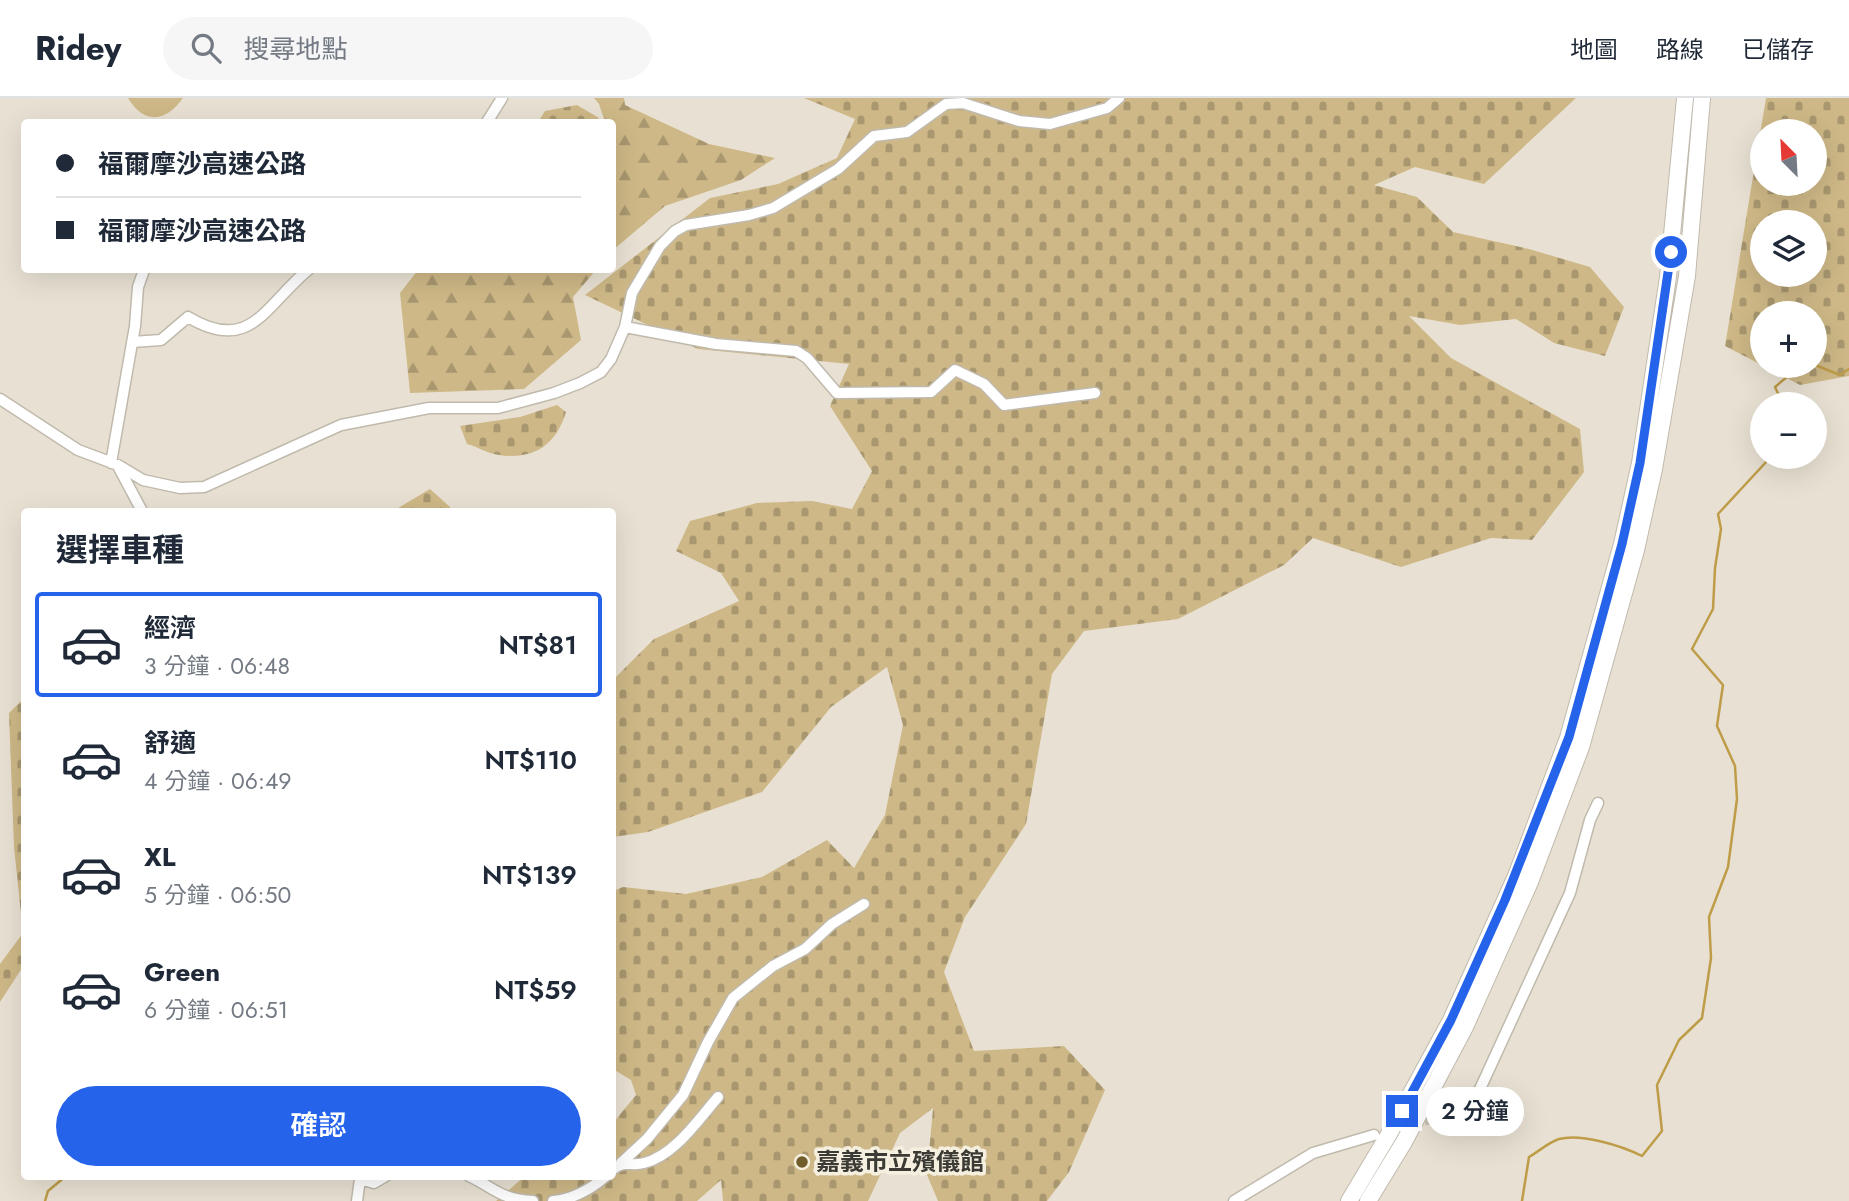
<!DOCTYPE html>
<html lang="zh-TW">
<meta charset="utf-8">
<style>
:root{--surface:#fff;--page:#f6f6f7;--text:#1f2937;--muted:#747a83;--line:#e0e1e3;--accent:#2563eb}
body{margin:0;font-family:Jost,"Noto Sans TC",sans-serif;background:var(--page);color:var(--text);height:100vh;display:flex;flex-direction:column;font-size:26px;white-space:nowrap}
*{box-sizing:border-box;margin:0}
p{font-size:23px;color:var(--muted)}
.icon{flex:none;width:38px;height:38px;fill:none;stroke:currentColor;stroke-width:2;stroke-linecap:round;stroke-linejoin:round}
.map{position:relative;flex:1;overflow:hidden}
.drawer{position:absolute;left:21px;top:410px;width:595px;height:672px;display:flex;flex-direction:column;background:var(--surface);border-radius:7px;box-shadow:0 7px 28px #0002}
.drawer>*{flex:none}
.banner{position:absolute;left:21px;top:21px;width:595px;height:154px;border-radius:7px;box-shadow:0 7px 28px #0002;display:grid;align-content:center;height:154px;padding:0 35px;background:var(--surface)}
.needle{width:46px;rotate:336deg}
.controls{position:absolute;left:1750px;top:21px;display:grid;gap:14px}
.controls a{display:grid;place-items:center;width:77px;height:77px;border-radius:50%;background:var(--surface);box-shadow:0 7px 28px #0002;font-size:35px}
.end{position:absolute;width:32px;height:32px;margin:-16px;border:9px solid #2563eb;background:#fff;box-shadow:0 0 0 4px #fff}
.from{border-radius:50%}
.bubble{position:absolute;height:49px;border-radius:24px;background:var(--surface);box-shadow:0 7px 28px #0002;font-size:23px;font-weight:600;line-height:49px;text-align:center}
.banner b{display:flex;align-items:center;gap:24px;height:66px;font-size:26px}
.banner b+b{border-top:2px solid var(--line)}
.banner i{width:18px;height:18px;background:var(--text)}
ul{padding:0;list-style:none}
li{display:flex;align-items:center;gap:21px;height:105px;margin:0 14px 10px;padding:0 21px;border:4px solid transparent;border-radius:7px}
li div{flex:1}
li b{display:block;font-size:26px}
li em{font-style:normal;font-weight:600}
li.current{border-color:var(--accent)}
li>.icon{width:63px;height:63px;stroke-width:1.5}
h2{padding:0 35px;font-size:32px;line-height:84px}
.cta{display:flex;gap:14px;margin-top:auto;padding:14px 35px}
.cta a{flex:1;height:80px;border-radius:42px;background:var(--accent);color:#fff;font-size:28px;font-weight:600;line-height:80px;text-align:center}
header{display:flex;align-items:center;gap:42px;box-sizing:border-box;height:98px;padding:0 35px;background:var(--surface);border-bottom:2px solid var(--line)}
header strong{font-size:33px}
nav{display:flex;gap:38px;margin-inline-start:auto;font-size:24px}
.search{width:490px;height:63px;background:var(--page);display:flex;align-items:center;gap:18px;box-sizing:border-box;padding:0 24px;border-radius:38px;color:var(--muted);font-size:26px}
.map>svg:first-child{display:block}
</style>
<header>
<strong>Ridey</strong>
<div class="search"><svg class="icon" aria-label="search" viewBox="0 0 24 24"><circle cx="10" cy="10" r="6"/><path d="M15 15l6 6"/></svg>搜尋地點</div>
<nav><a>地圖</a><a>路線</a><a>已儲存</a></nav>
</header>
<div class="map">
<svg width="1849" height="1103" viewBox="0 0 1849 1103">
<defs>
<pattern id="forest-firs" width="22" height="20" patternUnits="userSpaceOnUse" patternTransform="scale(1.75)"><rect width="22" height="20" fill="#ceb887"/><path d="M5 1l3.5 6h-7zM16 11l3.5 6h-7z" fill="#a8976f"/></pattern>
<pattern id="cemetery-stones" width="16" height="16" patternUnits="userSpaceOnUse" patternTransform="scale(1.75)"><rect width="16" height="16" fill="#ceb887"/><path d="M2 7V4a2 2 0 0 1 4 0v3zM10 15v-3a2 2 0 0 1 4 0v3z" fill="#a8976f"/></pattern>
</defs>
<rect width="100%" height="100%" fill="#e8e1d3"/>
<path fill="#ceb887" d="M 128,0 L 183,0 C 166,24 144,27 128,0 Z"/>
<path fill="url(#forest-firs)" d="M 594,0 L 624,0 L 625,7 L 709,46 L 775,60 L 741,82 L 665,108 L 613,152 L 612,24 L 605,24 L 599,6 Z
M 418,172 L 596,172 L 573,199 L 581,242 L 524,291 L 410,295 L 400,195 Z"/>
<path fill="url(#cemetery-stones)" fill-rule="evenodd" d="M 804,0 L 1576,0 L 1484,86 L 1415,69 L 1374,87 L 1417,99 L 1453,134 L 1529,151 L 1590,169 L 1624,209 L 1605,258 L 1554,245 L 1516,221 L 1460,227 L 1409,218 L 1451,260 L 1580,331 L 1584,374 L 1532,442 L 1491,440 L 1401,469 L 1313,440 L 1284,467 L 1178,521 L 1084,533 L 1052,576 L 1026,726 L 965,819 L 944,874 L 974,953 L 1064,948 L 1105,992 L 1069,1074 L 1047,1103 L 938,1103 L 927,1077 L 933,1010 L 900,1035 L 868,1103 L 723,1103 L 721,1082 L 697,1103 L 496,1103 L 525,1078 L 612,1078 L 613,1025 L 636,997 L 631,982 L 613,971 L 613,793 L 623,789 L 686,796 L 762,779 L 827,742 L 854,770 L 885,717 L 903,627 L 887,569 L 831,609 L 762,694 L 648,734 L 613,739 L 613,582 L 654,541 L 739,503 L 721,475 L 676,453 L 690,423 L 757,405 L 812,403 L 852,411 L 872,373 L 830,308 L 849,266 L 698,251 L 585,197 L 710,100 L 778,86 L 837,60 L 855,21 Z
M 1766,0 L 1849,0 L 1849,278 L 1800,287 L 1725,248 ZM 1815,33 L 1815,86 L 1762,86 L 1762,33 ZM 1815,124 L 1815,177 L 1762,177 L 1762,124 ZM 1815,215 L 1815,268 L 1762,268 L 1762,215 Z
M 577,7 L 599,20 L 595,24 L 538,24 L 545,13 Z
M 557,307 L 566,314 C 556,347 534,362 499,357 C 488,356 478,349 467,346 L 460,328 L 520,319 Z
M 430,391 L 450,409 L 448,413 L 393,413 Z
M 24,600 L 24,867 L 0,904 L 0,866 L 23,835 L 14,749 L 9,615 Z"/>
<g fill="none" stroke-linecap="round" stroke-linejoin="round">
<path stroke="#be9c48" stroke-width="2.5" d="M 1815,267 L 1840,277 L 1849,271
M 1783,306 L 1775,289 L 1800,268
M 45,1103 L 48,1093 L 66,1078
M 1522,1103 L 1529,1059 C 1538,1054 1549,1044 1559,1041 C 1581,1035 1622,1048 1642,1058 L 1662,1033 L 1657,987 L 1679,942 L 1702,920 L 1711,860 L 1709,819 L 1728,769 L 1737,701 L 1735,668 L 1717,628 L 1723,587 L 1692,551 L 1713,511 L 1715,470 L 1721,431 L 1718,416 L 1767,363 L 1790,359"/>
<path stroke="#c6c0b3" stroke-width="10" stroke-dasharray="10 5" stroke-linecap="butt" d="M 1410,1027 L 1440,1018"/>
<g stroke="#c0baad" stroke-width="13">
<path id="minor" d="M 487,24 L 502,0
M 625,229 L 716,246 L 796,253 L 807,260 L 837,295 L 931,294 L 955,272 L 984,286 L 1004,307 L 1095,295
M 132,244 L 161,242 L 188,219 C 251,257 266,206 308,172
M 0,301 L 78,352 L 118,367 L 143,382 L 180,390 L 204,389 L 341,327 L 429,310 L 498,310 L 554,295 L 580,285 L 601,274 L 611,261 L 625,229 L 632,195 L 660,148 L 675,133 L 686,127 L 749,117 L 773,110 L 838,71 L 874,38 L 907,34 L 946,6 L 963,5 L 1019,23 L 1050,26 L 1107,10 L 1119,0
M 111,365 L 135,228 L 138,189 L 144,172
M 119,370 L 142,413
M 1440,1018 L 1461,1010 L 1480,991 L 1570,795 L 1590,722 L 1598,705
M 621,1065 L 647,1041 L 683,997 L 708,944 L 733,900 L 773,868 L 805,851 L 832,826 L 864,806
M 612,1072 C 626,1061 629,1069 644,1065 C 674,1058 699,1021 718,999
M 358,1078 L 360,1081 L 374,1085 L 386,1078
M 469,1078 C 496,1091 500,1101 533,1103
M 357,1103 L 360,1081
M 553,1103 C 574,1101 590,1092 606,1078
M 1234,1103 L 1313,1055 L 1374,1037"/>
</g>
<g stroke="#c0baad" stroke-width="18">
<path id="highway" d="M 1349,1103 L 1389,1036 L 1451,922 L 1516,778 L 1568,640 L 1622,446 L 1640,365 L 1668,179 L 1685,0
M 1368,1103 L 1404,1044 L 1465,929 L 1530,784 L 1581,649 L 1636,452 L 1654,371 L 1687,178 L 1702,0"/>
</g>
<use href="#minor" stroke="#fff" stroke-width="10"/>
<use href="#highway" stroke="#fff" stroke-width="16"/>
</g>
<g fill="none" stroke-linecap="round" stroke-linejoin="round">
<path stroke="#2563eb" stroke-width="9" d="M 1402,1013 L 1451,922 L 1505,802 L 1569,639 L 1622,446 L 1640,365 L 1671,154"/>
</g>
<circle fill="#715c2b" stroke="#f5efe0" stroke-width="2.5" cx="802" cy="1064" r="7"/>
<g text-anchor="middle" stroke-width="7" stroke-linejoin="round" paint-order="stroke">
<g font-size="24" font-weight="bold" fill="#3c3a34" stroke="#f5efe0" text-anchor="start">
<text x="816" y="1072">嘉義市立殯儀館</text>
</g>
</g>
</svg>
<div class="controls">
<a><svg class="needle" viewBox="-14 -14 28 28"><path d="M0-13l5 13h-10z" fill="#e53935"/><path d="M0 13l5-13h-10z" fill="#747a83"/></svg></a>
<a><svg class="icon" aria-label="layers" viewBox="0 0 24 24"><path d="M12 4l9 5-9 5-9-5zM3 14l9 5 9-5"/></svg></a>
<a>+</a>
<a>−</a>
</div>
<i class="end from" style="left:1671px;top:154px"></i>
<i class="end" style="left:1402px;top:1013px"></i>
<div class="bubble" style="left:1426px;top:989px;width:98px">2 分鐘</div>
<div class="banner">
<b><i class="from"></i>福爾摩沙高速公路</b>
<b><i></i>福爾摩沙高速公路</b>
</div>
<section class="drawer">
<h2>選擇車種</h2>
<ul>
<li class="current"><svg class="icon" aria-label="car" viewBox="0 0 24 24"><path d="M5 17H2v-5l4-1 3-4h7l3 4 3 1v5h-3M9 17h6M6 11h13"/><circle cx="7" cy="17" r="2"/><circle cx="17" cy="17" r="2"/></svg><div><b>經濟</b><p>3 分鐘 · 06:48</p></div><em>NT$81</em></li>
<li><svg class="icon" aria-label="car" viewBox="0 0 24 24"><path d="M5 17H2v-5l4-1 3-4h7l3 4 3 1v5h-3M9 17h6M6 11h13"/><circle cx="7" cy="17" r="2"/><circle cx="17" cy="17" r="2"/></svg><div><b>舒適</b><p>4 分鐘 · 06:49</p></div><em>NT$110</em></li>
<li><svg class="icon" aria-label="car" viewBox="0 0 24 24"><path d="M5 17H2v-5l4-1 3-4h7l3 4 3 1v5h-3M9 17h6M6 11h13"/><circle cx="7" cy="17" r="2"/><circle cx="17" cy="17" r="2"/></svg><div><b>XL</b><p>5 分鐘 · 06:50</p></div><em>NT$139</em></li>
<li><svg class="icon" aria-label="car" viewBox="0 0 24 24"><path d="M5 17H2v-5l4-1 3-4h7l3 4 3 1v5h-3M9 17h6M6 11h13"/><circle cx="7" cy="17" r="2"/><circle cx="17" cy="17" r="2"/></svg><div><b>Green</b><p>6 分鐘 · 06:51</p></div><em>NT$59</em></li>
</ul>
<div class="cta"><a>確認</a></div>
</section>
</div>
